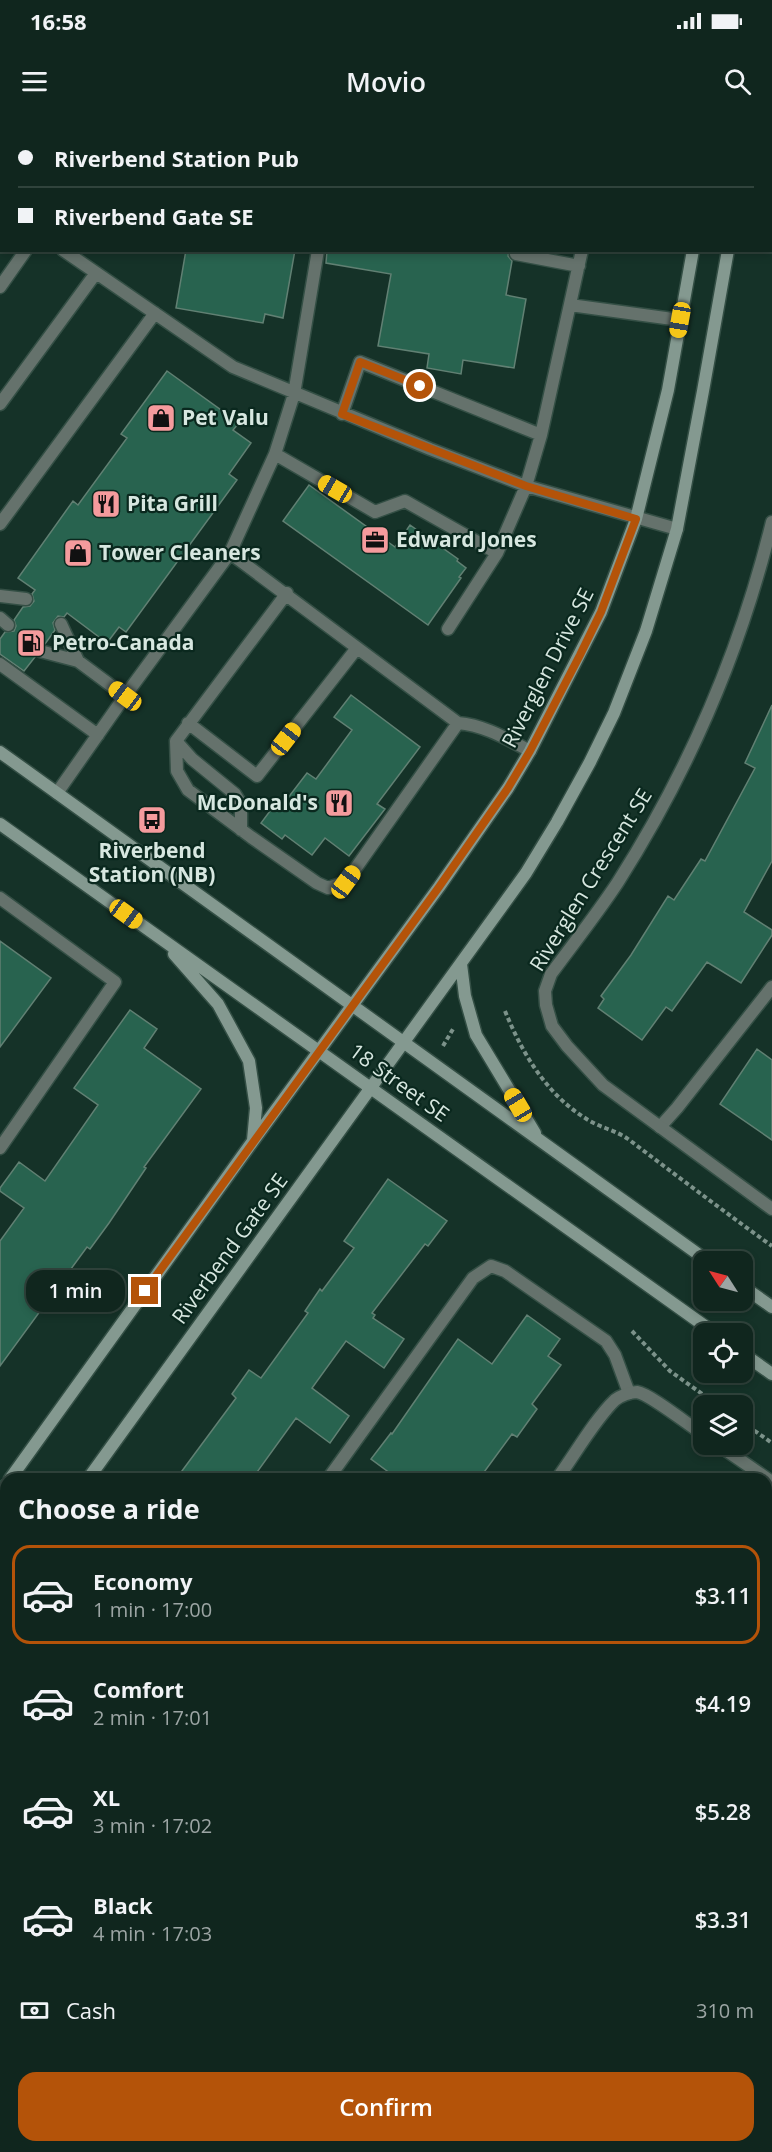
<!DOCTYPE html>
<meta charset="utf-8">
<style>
:root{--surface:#10261e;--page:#1e322b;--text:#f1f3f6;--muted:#9ca5a4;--line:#30433c;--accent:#b45309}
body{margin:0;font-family:"Open Sans",sans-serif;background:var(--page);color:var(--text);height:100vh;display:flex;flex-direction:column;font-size:22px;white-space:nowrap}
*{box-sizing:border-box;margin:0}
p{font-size:20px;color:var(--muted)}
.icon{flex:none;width:33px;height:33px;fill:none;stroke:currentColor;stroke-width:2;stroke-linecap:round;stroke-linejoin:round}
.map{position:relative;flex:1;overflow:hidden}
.details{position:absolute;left:0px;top:1353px;width:772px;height:680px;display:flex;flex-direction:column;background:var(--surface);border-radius:18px 18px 0 0;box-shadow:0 3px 9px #0003,0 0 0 2px var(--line)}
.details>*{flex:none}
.banner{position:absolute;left:0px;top:0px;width:772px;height:132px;box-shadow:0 3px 9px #0003,0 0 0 2px var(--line);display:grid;align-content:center;height:132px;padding:0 18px;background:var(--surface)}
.needle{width:39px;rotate:306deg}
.buttons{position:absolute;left:693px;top:1131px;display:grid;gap:12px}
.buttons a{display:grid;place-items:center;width:60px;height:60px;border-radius:12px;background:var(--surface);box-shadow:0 3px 9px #0003,0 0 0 2px var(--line);font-size:30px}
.end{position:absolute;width:27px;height:27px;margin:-14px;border:8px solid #b45309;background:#fff;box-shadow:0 0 0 3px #fff}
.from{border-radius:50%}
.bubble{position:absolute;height:42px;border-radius:18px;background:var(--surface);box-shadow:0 3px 9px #0003,0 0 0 2px var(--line);font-size:20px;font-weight:600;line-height:42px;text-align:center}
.car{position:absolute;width:18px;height:36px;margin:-18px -9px;border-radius:8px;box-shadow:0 0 4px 2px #0007;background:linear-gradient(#f5c518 24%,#345 0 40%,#f5c518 0 76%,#345 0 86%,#f5c518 0)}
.banner b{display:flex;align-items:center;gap:21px;height:57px;font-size:22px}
.banner b+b{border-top:2px solid var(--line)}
.banner i{width:15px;height:15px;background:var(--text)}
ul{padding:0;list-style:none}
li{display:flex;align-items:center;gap:18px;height:99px;margin:0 12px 9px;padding:0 6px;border:3px solid transparent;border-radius:18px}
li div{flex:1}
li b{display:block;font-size:22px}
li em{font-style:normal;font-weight:600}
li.on{border-color:var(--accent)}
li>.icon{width:54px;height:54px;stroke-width:1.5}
h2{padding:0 18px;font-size:27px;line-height:72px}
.pay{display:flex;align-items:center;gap:15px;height:66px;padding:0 18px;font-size:22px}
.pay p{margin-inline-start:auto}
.action{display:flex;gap:12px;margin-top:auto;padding:12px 18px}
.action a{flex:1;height:69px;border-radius:18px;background:var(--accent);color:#fff;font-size:24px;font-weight:600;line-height:69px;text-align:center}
.status{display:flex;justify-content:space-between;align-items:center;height:42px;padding:0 30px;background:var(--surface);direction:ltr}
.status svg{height:16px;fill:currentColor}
header{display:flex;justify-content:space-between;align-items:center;height:78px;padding:0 18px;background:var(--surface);font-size:27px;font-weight:600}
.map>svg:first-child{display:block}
</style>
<div class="status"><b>16:58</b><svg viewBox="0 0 49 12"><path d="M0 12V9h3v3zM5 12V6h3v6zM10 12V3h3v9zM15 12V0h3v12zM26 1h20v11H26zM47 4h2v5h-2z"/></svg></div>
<header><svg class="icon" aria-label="menu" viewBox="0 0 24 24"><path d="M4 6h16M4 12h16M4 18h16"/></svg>Movio<svg class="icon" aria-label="search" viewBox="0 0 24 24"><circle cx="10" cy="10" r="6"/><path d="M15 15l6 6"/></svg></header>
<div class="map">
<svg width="772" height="2032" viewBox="0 0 772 2032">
<rect width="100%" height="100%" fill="#153228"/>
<path fill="#28634f" stroke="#618073" stroke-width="1.5" d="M 186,130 L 295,130 L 283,198 L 265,194 L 263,203 L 176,188 Z
M 327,130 L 509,130 L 508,136 L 512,141 L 506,175 L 526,179 L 514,248 L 463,240 L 461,254 L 427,248 L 429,234 L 378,226 L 391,154 L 326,143 Z
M 167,251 L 239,303 L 233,310 L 251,323 L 229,354 L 237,360 L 126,512 L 119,507 L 107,523 L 67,493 L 64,497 L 58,496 L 53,503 L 55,510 L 45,524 L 38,523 L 34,526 L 32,533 L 35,537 L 24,551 L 0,534 L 0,519 L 5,512 L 14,511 L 16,506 L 14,500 L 23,487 L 30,486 L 34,481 L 32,474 L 35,470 L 18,458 L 73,381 L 78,385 L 127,318 L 121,314 Z
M 309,365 L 395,427 L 410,405 L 458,439 L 457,441 L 466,448 L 459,457 L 461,458 L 428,505 L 283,401 Z
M 351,575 L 420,627 L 377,684 L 385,689 L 349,736 L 325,718 L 312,735 L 285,715 L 282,719 L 261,703 L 276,683 L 281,687 L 307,653 L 316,659 L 352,610 L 334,597 Z
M 772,585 L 772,741 L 744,792 L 772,810 L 772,815 L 741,863 L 707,842 L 672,891 L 666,887 L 642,920 L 598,888 L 604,879 L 601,876 L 631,835 L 668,776 L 674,780 L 701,739 L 705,741 L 755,648 L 745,643 Z
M 0,821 L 51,858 L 0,927 Z
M 130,890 L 157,909 L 144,928 L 201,969 L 144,1047 L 146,1048 L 109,1103 L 90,1129 L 87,1127 L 0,1246 L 0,1121 L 24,1088 L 0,1071 L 0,1068 L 19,1042 L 45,1061 L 98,985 L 74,968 Z
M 757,929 L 772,940 L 772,1020 L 720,984 Z
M 388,1059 L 447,1101 L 428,1126 L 425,1124 L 372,1193 L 375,1195 L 373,1198 L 404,1219 L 384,1248 L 346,1221 L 312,1268 L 349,1296 L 330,1323 L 296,1298 L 252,1359 L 176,1359 L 236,1278 L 232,1274 L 249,1250 L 261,1258 L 308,1193 L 305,1191 L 320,1169 L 322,1171 L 354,1128 L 344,1121 Z
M 527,1195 L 560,1219 L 548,1236 L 561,1245 L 532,1284 L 537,1289 L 517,1317 L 512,1314 L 479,1359 L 398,1359 L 371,1339 L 391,1313 L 392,1314 L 458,1219 L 492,1244 Z"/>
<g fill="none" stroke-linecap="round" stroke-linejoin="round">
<g stroke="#344f45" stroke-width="15">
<path id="lane" d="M 502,0 L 507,2
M 340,2 L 341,0
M 374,2 L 374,0
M 526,2 L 526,0
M 0,88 L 2,89
M 63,130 L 233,247 L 430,329 L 526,366 L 677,409
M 318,130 L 294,274 L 275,334 L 230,433 L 458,603 C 484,605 507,619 530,631
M 516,134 L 579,146
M 0,167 L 26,130
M 570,185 L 680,200
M 0,284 L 96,153
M 342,294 L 360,242 L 541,315
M 275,334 L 375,392 L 405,381 L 497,433 L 526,366 L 541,315 L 582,130
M 0,404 L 155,193
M 287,473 L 176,621 L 177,651 L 188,670 L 251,717 L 317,763 L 328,768 L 346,762 L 458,603
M 0,476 L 26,479
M 0,498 L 8,505
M 61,504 L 78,541
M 448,509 L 497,433
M 40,531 L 78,541 L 125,576
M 0,544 L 98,615
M 188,603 L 257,656 L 357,528
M 176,621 L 192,639 L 235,674 L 241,684 L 241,710
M 57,673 L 125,576 L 230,433
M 0,778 L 115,862 L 0,1028
M 660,1007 L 677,988 L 772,867
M 328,1359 L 473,1158 L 491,1146 L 505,1151 L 606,1221 L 615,1235 L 629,1273
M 766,1582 L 772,1586
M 766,1696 L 772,1688
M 0,1815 L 6,1805
M 470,2026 L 472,2032"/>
</g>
<g stroke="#344f45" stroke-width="15">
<path id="street" d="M 772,402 C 741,529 688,652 618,762 C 597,794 573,824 551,854 L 545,871 L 546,885 L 552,906 L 567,926 L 603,965 L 772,1089
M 717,1324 L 772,1362
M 557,1359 C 574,1336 595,1299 615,1280 C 620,1276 630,1272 637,1272 C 650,1274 690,1306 704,1315
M 766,2013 L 772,2005
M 753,2032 L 757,2026"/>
</g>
<g stroke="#344f45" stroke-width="15">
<path id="secondary" d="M 719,2 L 719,0
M 746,2 L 746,0
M 0,632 L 709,1142
M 0,704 L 716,1214
M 174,834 L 218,884 L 249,941 L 256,988 L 253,1020
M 461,844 L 465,876 L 476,915 L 535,1013
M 742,1166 L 772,1187
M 742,1233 L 772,1254
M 10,1359 L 253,1021 L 439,767 L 508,668 L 530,631 L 601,492 L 636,399 L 668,270 L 693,130
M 88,1359 L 526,753 L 557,702 L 590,642 L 614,593 L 646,511 L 677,409 L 703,271 L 728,130
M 0,1374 L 6,1365
M 0,1482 L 6,1473
M 0,1723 L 6,1728
M 0,1795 L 6,1801
M 224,2026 L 227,2032"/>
</g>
<path stroke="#7c928a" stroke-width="4" stroke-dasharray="4.5 3" stroke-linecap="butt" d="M 505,891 C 523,935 548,977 590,1001 C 602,1008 617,1011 628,1019 C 676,1055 723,1091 772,1126
M 443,926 L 453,909
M 632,1211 L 670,1251 L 719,1286
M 742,1302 L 772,1323"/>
<use href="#lane" stroke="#65726c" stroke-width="12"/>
<use href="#street" stroke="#65726c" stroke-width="12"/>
<use href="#secondary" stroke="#849990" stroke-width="12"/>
</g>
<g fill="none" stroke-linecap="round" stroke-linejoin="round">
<path stroke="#b45309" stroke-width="8" d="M 145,1171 L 439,767 L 508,668 L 530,631 L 580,535 L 601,492 L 636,399 L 526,366 L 342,294 L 360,242 L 420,266"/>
</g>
<defs>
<g id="shop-square" transform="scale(1.5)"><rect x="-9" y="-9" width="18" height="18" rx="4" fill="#f59b9d" stroke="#0a281e"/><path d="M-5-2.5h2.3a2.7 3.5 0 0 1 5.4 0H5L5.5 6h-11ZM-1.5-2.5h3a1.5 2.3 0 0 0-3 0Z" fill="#111"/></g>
<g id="restaurant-square" transform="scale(1.5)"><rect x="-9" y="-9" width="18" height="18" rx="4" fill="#f59b9d" stroke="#0a281e"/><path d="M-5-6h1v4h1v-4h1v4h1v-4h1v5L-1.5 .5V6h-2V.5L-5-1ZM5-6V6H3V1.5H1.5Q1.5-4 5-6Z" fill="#111"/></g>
<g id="office-square" transform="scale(1.5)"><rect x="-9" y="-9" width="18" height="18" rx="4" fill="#f59b9d" stroke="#0a281e"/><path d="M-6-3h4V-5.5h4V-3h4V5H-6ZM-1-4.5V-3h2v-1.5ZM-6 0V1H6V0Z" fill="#111"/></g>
<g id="fuel-square" transform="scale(1.5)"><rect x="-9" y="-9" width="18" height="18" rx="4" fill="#f59b9d" stroke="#0a281e"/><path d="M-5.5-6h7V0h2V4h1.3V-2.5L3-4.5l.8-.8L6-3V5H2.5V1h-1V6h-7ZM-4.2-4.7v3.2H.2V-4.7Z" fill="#111"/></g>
<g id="bus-square" transform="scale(1.5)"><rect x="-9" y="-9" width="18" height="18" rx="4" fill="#f59b9d" stroke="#0a281e"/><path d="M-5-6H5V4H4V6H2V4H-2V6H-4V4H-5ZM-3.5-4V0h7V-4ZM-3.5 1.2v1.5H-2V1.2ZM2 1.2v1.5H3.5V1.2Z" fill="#111"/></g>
</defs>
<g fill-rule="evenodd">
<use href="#shop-square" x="161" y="298"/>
<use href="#restaurant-square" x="106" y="384"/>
<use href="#office-square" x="375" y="420"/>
<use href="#shop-square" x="78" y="433"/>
<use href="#fuel-square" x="31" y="523"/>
<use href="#restaurant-square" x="339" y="683"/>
<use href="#bus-square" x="152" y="700"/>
</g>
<g text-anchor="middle" stroke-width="4.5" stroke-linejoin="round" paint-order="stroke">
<g font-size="21" font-weight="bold" fill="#d7e7e0" stroke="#0a281e" text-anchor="start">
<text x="182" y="305">Pet Valu</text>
<text x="127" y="391">Pita Grill</text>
<text x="396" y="427">Edward Jones</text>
<text x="99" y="440">Tower Cleaners</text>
<text x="52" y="530">Petro-Canada</text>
<text x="318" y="690" text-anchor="end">McDonald's</text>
<text x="152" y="738" text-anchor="middle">Riverbend<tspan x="152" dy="24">Station (NB)</tspan></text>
</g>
<g font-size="21" fill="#d7e7e0" stroke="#0a281e">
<text transform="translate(548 548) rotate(-63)" y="7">Riverglen Drive SE</text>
<text transform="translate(591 760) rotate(-58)" y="7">Riverglen Crescent SE</text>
<text transform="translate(399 963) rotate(36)" y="7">18 Street SE</text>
<text transform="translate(230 1129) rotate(-54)" y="7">Riverbend Gate SE</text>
</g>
</g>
</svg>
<div class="buttons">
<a><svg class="needle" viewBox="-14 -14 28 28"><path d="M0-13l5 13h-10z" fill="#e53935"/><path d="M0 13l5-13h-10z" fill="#9ca5a4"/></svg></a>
<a><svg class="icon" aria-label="locate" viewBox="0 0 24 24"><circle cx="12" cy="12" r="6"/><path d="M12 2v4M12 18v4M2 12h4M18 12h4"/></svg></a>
<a><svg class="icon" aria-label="layers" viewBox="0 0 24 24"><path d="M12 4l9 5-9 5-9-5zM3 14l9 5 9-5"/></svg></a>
</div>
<i class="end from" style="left:420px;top:266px"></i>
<i class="end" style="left:145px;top:1171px"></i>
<div class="bubble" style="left:26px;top:1150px;width:99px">1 min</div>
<i class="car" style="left:680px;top:200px;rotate:190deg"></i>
<i class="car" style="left:335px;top:369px;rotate:300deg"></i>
<i class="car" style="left:125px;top:576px;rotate:307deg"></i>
<i class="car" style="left:286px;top:619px;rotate:38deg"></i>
<i class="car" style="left:346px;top:762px;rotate:36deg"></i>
<i class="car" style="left:126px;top:794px;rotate:126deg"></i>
<i class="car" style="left:518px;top:985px;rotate:329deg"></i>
<div class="banner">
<b><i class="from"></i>Riverbend Station Pub</b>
<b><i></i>Riverbend Gate SE</b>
</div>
<section class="details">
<h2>Choose a ride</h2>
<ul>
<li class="on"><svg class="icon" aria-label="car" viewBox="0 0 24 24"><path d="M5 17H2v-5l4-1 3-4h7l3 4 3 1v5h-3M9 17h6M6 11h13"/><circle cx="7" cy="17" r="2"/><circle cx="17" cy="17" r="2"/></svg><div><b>Economy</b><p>1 min · 17:00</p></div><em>$3.11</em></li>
<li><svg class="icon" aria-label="car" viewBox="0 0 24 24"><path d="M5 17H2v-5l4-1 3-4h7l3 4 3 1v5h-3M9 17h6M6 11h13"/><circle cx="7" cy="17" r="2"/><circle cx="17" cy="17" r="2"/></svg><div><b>Comfort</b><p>2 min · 17:01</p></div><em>$4.19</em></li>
<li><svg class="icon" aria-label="car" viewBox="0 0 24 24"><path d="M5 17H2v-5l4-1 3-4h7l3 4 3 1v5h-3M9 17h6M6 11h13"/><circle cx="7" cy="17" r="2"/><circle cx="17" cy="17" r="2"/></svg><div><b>XL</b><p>3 min · 17:02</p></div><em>$5.28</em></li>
<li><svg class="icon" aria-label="car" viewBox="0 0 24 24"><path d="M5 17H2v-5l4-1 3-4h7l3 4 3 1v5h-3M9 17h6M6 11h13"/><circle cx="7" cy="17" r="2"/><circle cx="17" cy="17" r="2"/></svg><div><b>Black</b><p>4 min · 17:03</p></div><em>$3.31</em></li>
</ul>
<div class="pay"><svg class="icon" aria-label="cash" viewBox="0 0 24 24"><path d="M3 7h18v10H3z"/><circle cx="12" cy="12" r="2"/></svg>Cash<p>310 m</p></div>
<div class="action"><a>Confirm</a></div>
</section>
</div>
